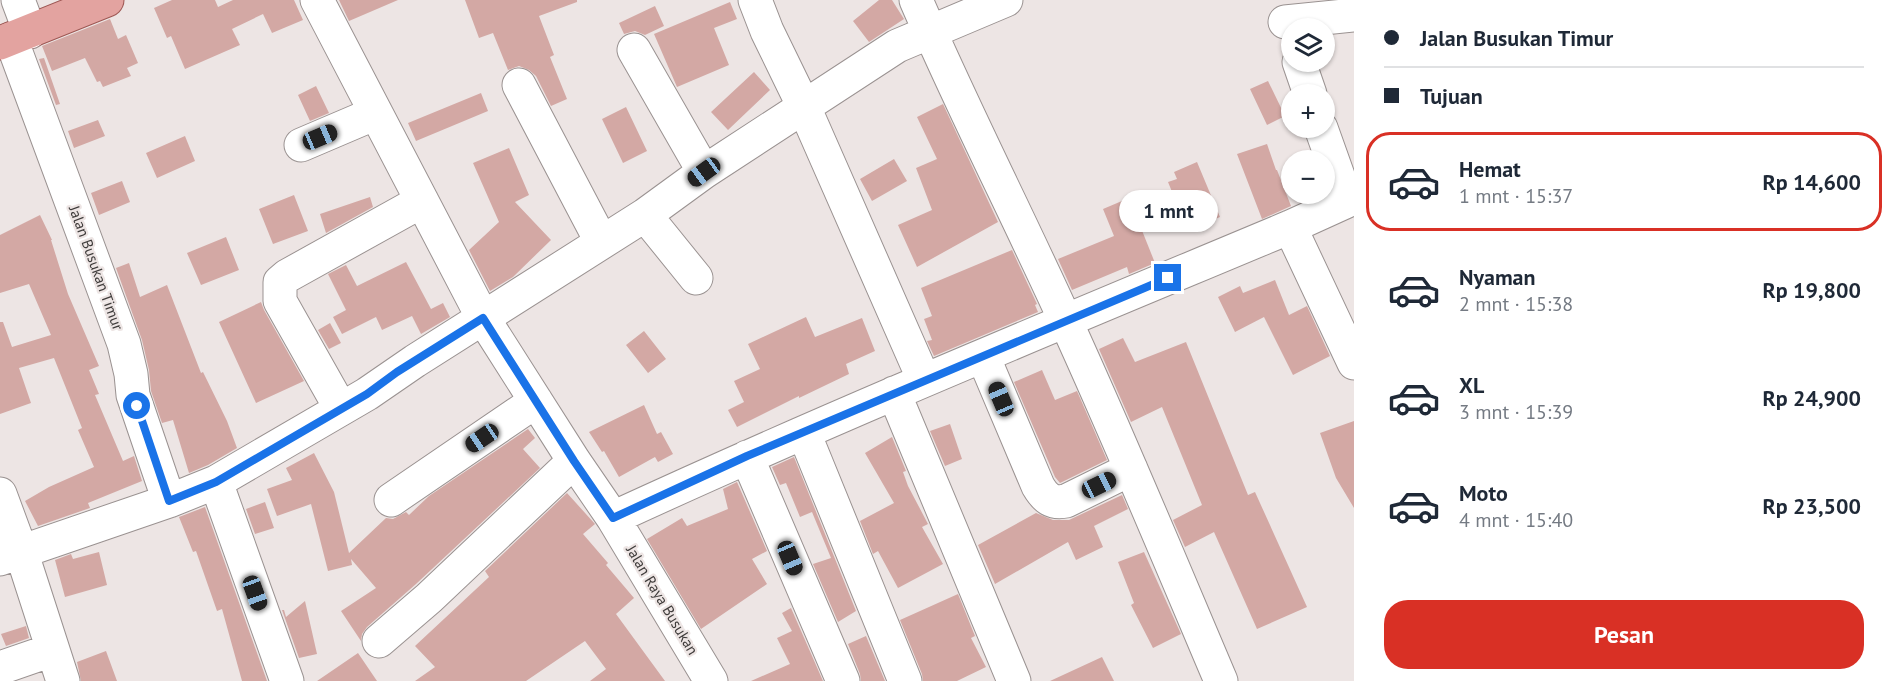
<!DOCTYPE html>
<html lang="id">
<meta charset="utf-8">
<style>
:root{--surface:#fff;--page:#f2f2f3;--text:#1f2937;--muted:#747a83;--line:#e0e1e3;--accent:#d93025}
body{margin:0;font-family:"PT Sans",sans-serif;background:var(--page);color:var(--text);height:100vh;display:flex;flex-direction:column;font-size:22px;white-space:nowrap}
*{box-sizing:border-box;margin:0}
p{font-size:20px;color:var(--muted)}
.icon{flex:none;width:33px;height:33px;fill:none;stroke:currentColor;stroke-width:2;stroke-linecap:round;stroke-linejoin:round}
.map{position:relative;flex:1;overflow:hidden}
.details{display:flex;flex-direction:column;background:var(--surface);width:540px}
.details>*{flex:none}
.guide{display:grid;align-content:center;height:132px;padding:0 30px;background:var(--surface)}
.controls{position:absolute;left:1281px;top:18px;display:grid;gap:12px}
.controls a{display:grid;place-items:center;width:54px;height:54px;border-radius:50%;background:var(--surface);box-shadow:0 2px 4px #0004;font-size:30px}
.end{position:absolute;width:27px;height:27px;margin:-14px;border:8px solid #1a73e8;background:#fff;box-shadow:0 0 0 3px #fff}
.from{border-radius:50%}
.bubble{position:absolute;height:42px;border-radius:21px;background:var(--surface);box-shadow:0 2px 4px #0004;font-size:20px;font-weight:700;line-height:42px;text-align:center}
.car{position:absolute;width:18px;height:36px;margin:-18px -9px;border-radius:8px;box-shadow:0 0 4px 2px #0007;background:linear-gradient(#222 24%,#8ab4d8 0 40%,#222 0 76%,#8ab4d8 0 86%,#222 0)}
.guide b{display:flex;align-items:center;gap:21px;height:57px;font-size:22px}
.guide b+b{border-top:2px solid var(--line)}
.guide i{width:15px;height:15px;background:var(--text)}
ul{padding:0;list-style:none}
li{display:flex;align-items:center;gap:18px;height:99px;margin:0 12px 9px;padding:0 18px;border:3px solid transparent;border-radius:24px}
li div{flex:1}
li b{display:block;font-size:22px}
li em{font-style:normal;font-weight:700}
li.on{border-color:var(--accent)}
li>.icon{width:54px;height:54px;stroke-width:1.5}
.button{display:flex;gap:12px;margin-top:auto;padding:12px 30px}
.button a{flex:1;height:69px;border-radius:24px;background:var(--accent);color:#fff;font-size:24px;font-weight:700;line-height:69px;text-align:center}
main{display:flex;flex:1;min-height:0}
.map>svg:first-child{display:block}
</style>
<main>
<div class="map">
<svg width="1354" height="681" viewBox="0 0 1354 681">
<rect width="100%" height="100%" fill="#ede5e4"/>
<path fill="#d3a8a4" d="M 172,0 L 215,0 L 218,7 L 233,0 L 294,0 L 303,20 L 272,33 L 263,14 L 232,29 L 240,45 L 185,69 L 171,36 L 167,38 L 154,8 Z
M 339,0 L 398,0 L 349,21 Z
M 465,0 L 577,0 L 577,2 L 539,16 L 554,55 L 550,57 L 567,99 L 551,106 L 536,76 L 529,70 L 519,66 L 508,70 L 493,33 L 479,38 Z
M 879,0 L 892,0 L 904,19 L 869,42 L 853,21 Z
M 730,2 L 737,19 L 714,28 L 729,65 L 677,87 L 654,34 Z
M 655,6 L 664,26 L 645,35 L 635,31 L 624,34 L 619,23 Z
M 110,19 L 118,39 L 126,35 L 138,63 L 127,68 L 131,76 L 103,87 L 100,81 L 97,82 L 85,58 L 52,71 L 42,46 Z
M 44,58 L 60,104 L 56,105 L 39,59 Z
M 754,72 L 770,90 L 728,130 L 711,112 Z
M 1268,81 L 1285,116 L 1267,125 L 1250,89 Z
M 316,86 L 329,113 L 310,121 L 298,95 Z
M 481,93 L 488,111 L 416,141 L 408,123 Z
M 943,104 L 998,222 L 917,267 L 898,225 L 932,210 L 916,168 L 937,159 L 917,117 Z
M 626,107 L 647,151 L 623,163 L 602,119 Z
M 98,120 L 105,136 L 74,148 L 68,131 Z
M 185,136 L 195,161 L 157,178 L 146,153 Z
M 1267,144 L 1276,170 L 1277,170 L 1291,206 L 1262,219 L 1237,154 Z
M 509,148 L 529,195 L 515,202 L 551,240 L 513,277 L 490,291 L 469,250 L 499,222 L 473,163 Z
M 894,159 L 907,181 L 872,201 L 860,179 Z
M 1197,162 L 1220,217 L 1188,231 L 1168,182 L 1177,179 L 1174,172 Z
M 122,181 L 130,202 L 99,215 L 91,193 Z
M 294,195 L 308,231 L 273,244 L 259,209 Z
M 370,197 L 373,207 L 326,233 L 320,214 Z
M 1129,198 L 1155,263 L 1129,274 L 1127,267 L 1072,290 L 1058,259 L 1114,236 L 1103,209 Z
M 40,215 L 52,240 L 51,240 L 68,294 L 99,366 L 89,370 L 99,394 L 95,395 L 123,461 L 134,456 L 142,481 L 88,503 L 90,508 L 38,526 L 25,501 L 49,487 L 94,467 L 78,430 L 82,428 L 54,358 L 19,368 L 31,403 L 0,414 L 0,322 L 3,322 L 12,347 L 51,335 L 29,284 L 0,293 L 0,235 Z
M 226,237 L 239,270 L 201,285 L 187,253 Z
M 1012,250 L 1037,304 L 1035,305 L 1038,312 L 934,356 L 927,341 L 932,340 L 924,319 L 932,316 L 921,288 Z
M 406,262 L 431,309 L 443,303 L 450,317 L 421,334 L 412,316 L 382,330 L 376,317 L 342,334 L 333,317 L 346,310 L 328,274 L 346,265 L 357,286 Z
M 129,263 L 140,297 L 167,285 L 201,373 L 203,372 L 227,421 L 237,448 L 208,465 L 189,473 L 173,420 L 162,423 L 151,391 L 149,370 L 142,340 L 116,268 Z
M 1275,280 L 1289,315 L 1307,306 L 1330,356 L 1293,375 L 1264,317 L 1235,332 L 1218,297 L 1240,286 L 1243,293 Z
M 261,302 L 264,310 L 304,381 L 256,403 L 219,322 Z
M 806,317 L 815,337 L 862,318 L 875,351 L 846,364 L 849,374 L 799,398 L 799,396 L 737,427 L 728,410 L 744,402 L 734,381 L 760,369 L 748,344 Z
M 330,323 L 341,343 L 329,349 L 318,330 Z
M 644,331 L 666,359 L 648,373 L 626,345 Z
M 1123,338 L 1135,362 L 1186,342 L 1248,495 L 1255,492 L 1307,607 L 1257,629 L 1214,532 L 1185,547 L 1173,520 L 1202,505 L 1162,407 L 1131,422 L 1099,349 Z
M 1042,370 L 1055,400 L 1077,391 L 1107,460 L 1060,483 L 1055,477 L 1014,382 Z
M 644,405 L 657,434 L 661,432 L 673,454 L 658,462 L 655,457 L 619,477 L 604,451 L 602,452 L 589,432 Z
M 1354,421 L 1354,508 L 1336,478 L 1320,433 Z
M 950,424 L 962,459 L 945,466 L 930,431 Z
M 528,429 L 535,438 L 523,449 L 540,468 L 416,584 L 367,627 L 362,634 L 361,641 L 341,611 L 376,588 L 351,559 L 352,565 L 328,571 L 311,504 L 277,516 L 267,489 L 292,480 L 286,468 L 314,453 L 334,492 L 349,553 L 386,518 L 393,519 L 406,512 L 409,515 L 429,496 Z
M 892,437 L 906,471 L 903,472 L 908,486 L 928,524 L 922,527 L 943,564 L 898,588 L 878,551 L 873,554 L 860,521 L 894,503 L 865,453 Z
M 794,457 L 856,611 L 838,622 L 813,564 L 831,558 L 812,512 L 800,517 L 786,483 L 780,485 L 772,467 Z
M 737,482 L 767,551 L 752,559 L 767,584 L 701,629 L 647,539 L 682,518 L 687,526 L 728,509 L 723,489 Z
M 567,493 L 595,524 L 583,534 L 608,563 L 606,565 L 634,598 L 616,614 L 665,681 L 590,681 L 606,669 L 585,641 L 526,681 L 415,681 L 435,667 L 415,646 L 489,577 L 485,571 Z
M 1122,495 L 1128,509 L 1094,526 L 1103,547 L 1076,560 L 1068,542 L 995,584 L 978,545 L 1036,513 L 1053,520 L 1069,520 Z
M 265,502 L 274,528 L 255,534 L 246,509 Z
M 205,507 L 267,681 L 242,681 L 222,609 L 217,611 L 196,551 L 193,552 L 179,517 Z
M 99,552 L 107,585 L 65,597 L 55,560 L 71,554 L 73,559 Z
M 1144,552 L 1181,634 L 1153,648 L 1131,605 L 1134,603 L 1118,562 Z
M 958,594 L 975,636 L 971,638 L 986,667 L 957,681 L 923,681 L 922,674 L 900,620 Z
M 305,601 L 317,654 L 299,658 L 282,610 L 284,610 L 286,617 Z
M 791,608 L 823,681 L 751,681 L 790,664 L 777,638 L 792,631 L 782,613 Z
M 26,626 L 29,638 L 6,646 L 1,634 Z
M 866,636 L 885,681 L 861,681 L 860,674 L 848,644 Z
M 106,651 L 117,681 L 81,681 L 77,662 Z
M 358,653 L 377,681 L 317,681 Z
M 1102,657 L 1114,681 L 1050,681 Z"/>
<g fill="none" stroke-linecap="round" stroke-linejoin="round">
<g stroke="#9a9291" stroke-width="35">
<path id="minor" d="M 18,0 L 30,32
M 317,0 L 483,318 L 574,461 L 613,518 L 711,681
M 755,0 L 767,31 L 804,107 L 924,380
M 916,0 C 963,109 1017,214 1066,322 C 1120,440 1170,561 1221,681
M 1285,22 L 1354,15
M 11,39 L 124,344 L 131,374 L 133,395 L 169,501
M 634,50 L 704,172
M 1299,62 L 1310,94
M 519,85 L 601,241
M 1321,128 L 1347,201
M 301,145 L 376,113
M 645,215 L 696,278
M 1290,227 L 1354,363
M 983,356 L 1038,486 C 1045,498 1052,504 1066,501 L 1131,469
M 894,393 L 1014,681
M 341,409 L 280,301 L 280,282 L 287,276 L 422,201
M 804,433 L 905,681
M 747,457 L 843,681
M 216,482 L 287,681
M 0,494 L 21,551 L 63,681
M 391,500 L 536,401
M 613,518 C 836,415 1063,322 1290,227 L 1354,198
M 0,559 L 169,501 L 216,482 L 367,394 L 415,361 L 645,215 L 704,172 L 897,46 L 1006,0
M 379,641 L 429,598 L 574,461
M 0,668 L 52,650"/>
</g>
<g stroke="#9d5753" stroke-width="35">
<path id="major" d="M 0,43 L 107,0"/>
</g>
<use href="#minor" stroke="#fff" stroke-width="33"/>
<use href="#major" stroke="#e3a3a0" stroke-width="33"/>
</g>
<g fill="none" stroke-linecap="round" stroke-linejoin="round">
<path stroke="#1a73e8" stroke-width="8" d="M 137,406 L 169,501 L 216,482 L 367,394 L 397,372 L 483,318 L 574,461 L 613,518 L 747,456 L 1168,278"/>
</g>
<g text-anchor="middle" stroke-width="4.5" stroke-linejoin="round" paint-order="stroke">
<g font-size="15" fill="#3f3c3b" stroke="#ede5e4">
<text transform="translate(96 268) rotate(70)" y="5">Jalan Busukan Timur</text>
<text transform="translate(662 600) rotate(59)" y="5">Jalan Raya Busukan</text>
</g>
</g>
</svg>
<div class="controls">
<a><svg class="icon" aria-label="layers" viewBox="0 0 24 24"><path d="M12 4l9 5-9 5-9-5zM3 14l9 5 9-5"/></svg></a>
<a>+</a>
<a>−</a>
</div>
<i class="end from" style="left:137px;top:406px"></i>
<i class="end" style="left:1168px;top:278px"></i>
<div class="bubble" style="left:1119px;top:190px;width:99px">1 mnt</div>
<i class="car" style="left:320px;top:137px;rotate:67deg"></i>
<i class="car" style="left:704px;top:172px;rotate:234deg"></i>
<i class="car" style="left:1001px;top:399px;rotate:337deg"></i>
<i class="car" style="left:482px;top:438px;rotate:236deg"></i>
<i class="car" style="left:1099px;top:485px;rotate:64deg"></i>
<i class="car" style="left:790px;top:558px;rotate:157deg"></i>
<i class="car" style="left:255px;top:593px;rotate:160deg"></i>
</div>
<section class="details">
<div class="guide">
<b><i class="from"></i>Jalan Busukan Timur</b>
<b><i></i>Tujuan</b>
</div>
<ul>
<li class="on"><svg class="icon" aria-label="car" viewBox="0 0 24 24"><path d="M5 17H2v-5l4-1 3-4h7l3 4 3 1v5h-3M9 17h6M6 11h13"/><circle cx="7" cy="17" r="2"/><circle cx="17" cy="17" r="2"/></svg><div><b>Hemat</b><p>1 mnt · 15:37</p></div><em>Rp 14,600</em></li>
<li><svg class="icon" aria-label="car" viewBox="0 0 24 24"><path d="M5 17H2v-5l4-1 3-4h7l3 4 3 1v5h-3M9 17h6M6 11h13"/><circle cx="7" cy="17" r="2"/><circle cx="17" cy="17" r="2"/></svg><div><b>Nyaman</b><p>2 mnt · 15:38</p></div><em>Rp 19,800</em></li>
<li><svg class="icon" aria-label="car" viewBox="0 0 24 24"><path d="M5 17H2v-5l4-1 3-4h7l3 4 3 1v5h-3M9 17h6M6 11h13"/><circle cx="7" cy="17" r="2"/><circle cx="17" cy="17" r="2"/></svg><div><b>XL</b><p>3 mnt · 15:39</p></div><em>Rp 24,900</em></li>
<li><svg class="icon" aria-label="car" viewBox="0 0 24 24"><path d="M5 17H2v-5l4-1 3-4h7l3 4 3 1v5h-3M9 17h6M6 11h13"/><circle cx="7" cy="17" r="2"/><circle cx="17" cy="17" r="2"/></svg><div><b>Moto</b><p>4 mnt · 15:40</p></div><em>Rp 23,500</em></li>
</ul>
<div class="button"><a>Pesan</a></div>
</section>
</main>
